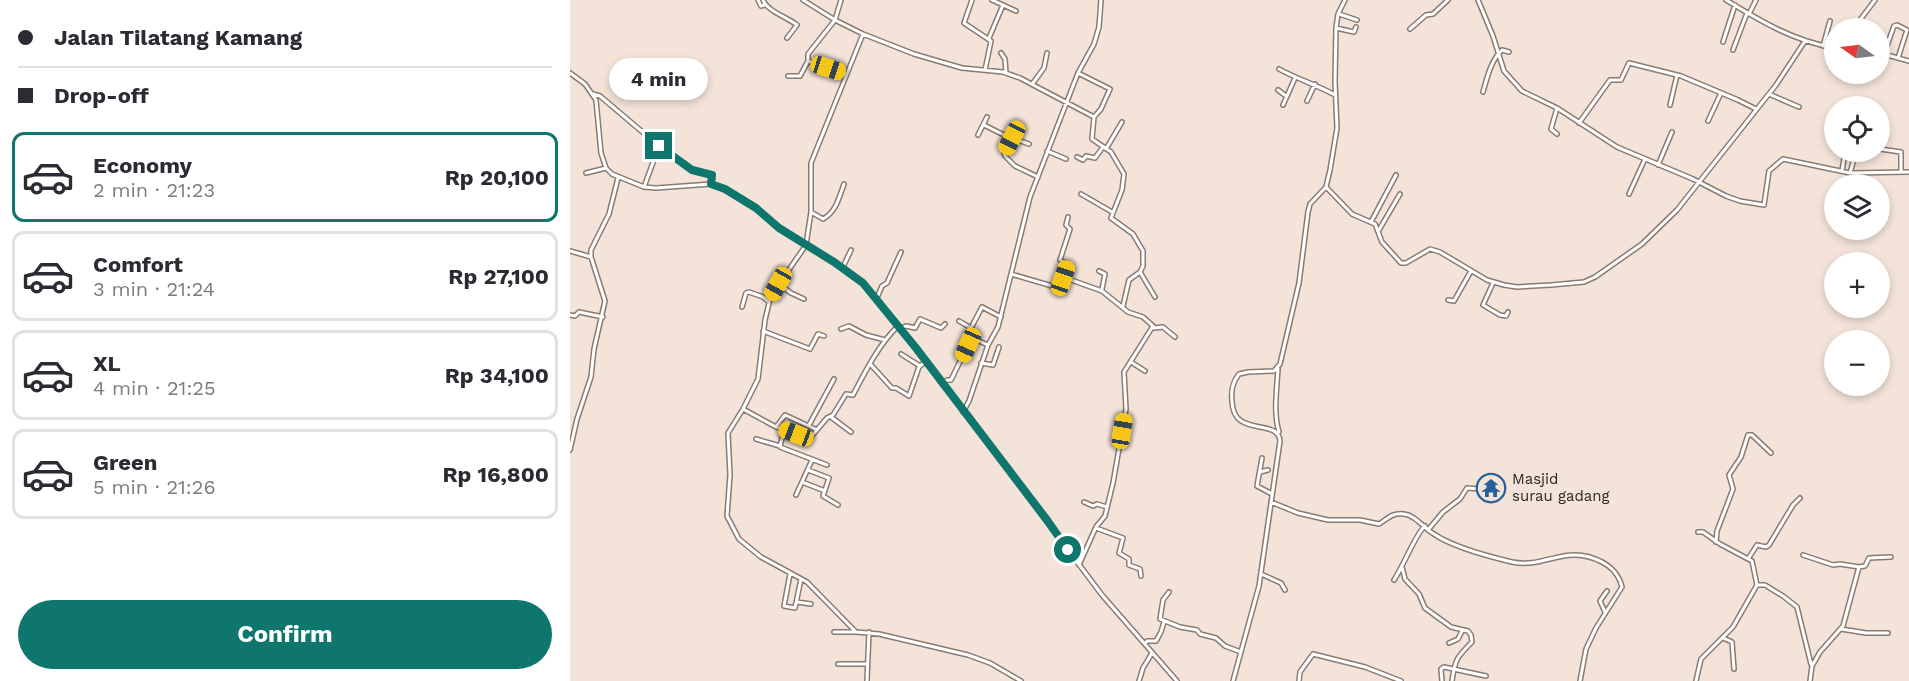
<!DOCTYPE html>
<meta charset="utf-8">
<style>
:root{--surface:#fff;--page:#f7f7f7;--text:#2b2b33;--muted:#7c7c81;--line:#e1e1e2;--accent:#0f766e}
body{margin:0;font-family:"Work Sans",sans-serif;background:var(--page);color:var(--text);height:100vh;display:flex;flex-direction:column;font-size:22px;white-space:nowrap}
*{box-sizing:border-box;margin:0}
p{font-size:20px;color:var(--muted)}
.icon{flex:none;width:33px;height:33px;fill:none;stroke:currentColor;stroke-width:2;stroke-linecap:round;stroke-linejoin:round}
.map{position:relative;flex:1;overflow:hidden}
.drawer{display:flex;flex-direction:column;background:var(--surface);width:570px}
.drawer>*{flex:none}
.banner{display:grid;align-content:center;height:132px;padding:0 18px;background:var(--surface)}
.needle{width:39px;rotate:284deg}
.fabs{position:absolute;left:1254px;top:18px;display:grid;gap:12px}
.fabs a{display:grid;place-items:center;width:66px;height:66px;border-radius:50%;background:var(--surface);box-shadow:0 3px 9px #0003;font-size:30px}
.end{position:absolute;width:27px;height:27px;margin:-14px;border:8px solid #0f766e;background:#fff;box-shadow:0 0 0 3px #fff}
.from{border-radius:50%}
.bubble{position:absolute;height:42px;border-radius:21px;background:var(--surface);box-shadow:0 3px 9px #0003;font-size:20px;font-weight:700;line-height:42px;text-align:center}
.car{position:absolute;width:18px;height:36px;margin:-18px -9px;border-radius:8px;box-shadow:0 0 4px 2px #0007;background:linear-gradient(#f5c518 24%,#345 0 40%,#f5c518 0 76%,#345 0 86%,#f5c518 0)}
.banner b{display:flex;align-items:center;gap:21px;height:57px;font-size:22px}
.banner b+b{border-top:2px solid var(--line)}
.banner i{width:15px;height:15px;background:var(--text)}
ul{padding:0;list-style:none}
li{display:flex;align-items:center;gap:18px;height:90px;margin:0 12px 9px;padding:0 6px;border:3px solid var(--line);border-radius:12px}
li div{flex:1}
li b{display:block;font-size:22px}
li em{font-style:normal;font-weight:700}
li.on{border-color:var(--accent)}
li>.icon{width:54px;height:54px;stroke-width:1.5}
.action{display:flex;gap:12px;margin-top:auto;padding:12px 18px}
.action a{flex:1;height:69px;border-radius:36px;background:var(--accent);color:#fff;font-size:24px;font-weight:700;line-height:69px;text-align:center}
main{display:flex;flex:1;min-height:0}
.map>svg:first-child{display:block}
</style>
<main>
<section class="drawer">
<div class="banner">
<b><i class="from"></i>Jalan Tilatang Kamang</b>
<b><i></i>Drop-off</b>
</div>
<ul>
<li class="on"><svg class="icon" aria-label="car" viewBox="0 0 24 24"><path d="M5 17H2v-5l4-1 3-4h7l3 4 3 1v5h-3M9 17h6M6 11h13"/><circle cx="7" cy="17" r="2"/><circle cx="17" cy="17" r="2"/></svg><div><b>Economy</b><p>2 min · 21:23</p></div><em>Rp 20,100</em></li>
<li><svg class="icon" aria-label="car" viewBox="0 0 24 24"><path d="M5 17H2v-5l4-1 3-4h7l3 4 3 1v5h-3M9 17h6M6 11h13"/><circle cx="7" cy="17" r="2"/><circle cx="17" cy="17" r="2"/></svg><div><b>Comfort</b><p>3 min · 21:24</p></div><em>Rp 27,100</em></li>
<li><svg class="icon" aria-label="car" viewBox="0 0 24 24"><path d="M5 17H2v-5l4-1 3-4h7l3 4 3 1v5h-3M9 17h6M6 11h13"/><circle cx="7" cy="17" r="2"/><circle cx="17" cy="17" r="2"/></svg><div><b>XL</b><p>4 min · 21:25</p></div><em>Rp 34,100</em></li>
<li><svg class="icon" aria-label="car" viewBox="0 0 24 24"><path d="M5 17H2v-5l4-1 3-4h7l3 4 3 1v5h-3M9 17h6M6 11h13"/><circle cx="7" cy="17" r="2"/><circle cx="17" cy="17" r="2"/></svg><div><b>Green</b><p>5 min · 21:26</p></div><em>Rp 16,800</em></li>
</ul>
<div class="action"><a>Confirm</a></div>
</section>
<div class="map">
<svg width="1339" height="681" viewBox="0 0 1339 681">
<rect width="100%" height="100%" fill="#f4e3d8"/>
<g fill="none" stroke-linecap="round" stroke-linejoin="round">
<g stroke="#8a7b72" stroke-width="6">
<path id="minor" d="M 188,0 L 191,6 L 195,5
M 193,0 C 197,11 217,17 227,25 L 217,38
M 233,0 L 265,20 L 238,54 L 238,61 L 276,74
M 271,0 L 265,20 L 293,34 L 344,54 L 392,68 L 433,72 L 450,78 L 524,117 L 522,139 L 541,152 L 554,174 L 552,190 L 541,218 L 563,234 L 573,251 L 573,266 L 570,272 L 559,280 L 553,306
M 402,0 L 394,23 L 421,41 L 415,70
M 422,0 L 446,11
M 908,0 L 923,36 L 934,71 L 952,91 L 987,108 L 1047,147 L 1123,179 L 1156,196 L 1170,201 L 1194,205 L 1199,171 L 1213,159 L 1280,173 L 1339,172
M 1156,0 C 1192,22 1222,40 1264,48
M 769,14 L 787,20
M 1179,14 L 1186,0
M 766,28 L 784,32 L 786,27
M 1284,28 L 1305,0
M 840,29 L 856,15 L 863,14 L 878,0
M 293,34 L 241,163 L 241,212 L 236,245 L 209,284 L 200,299 L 195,320 L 188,379 L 173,409 L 158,433 L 160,475 L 157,516 L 169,539 L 191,557 L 237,582 L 286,632 L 309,634 L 398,655 L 420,663 L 451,681
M 419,38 L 433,5
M 1153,42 L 1165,5
M 1253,46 L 1260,21
M 1163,50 L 1177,13
M 431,53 L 435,59 L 436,73
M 1310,53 L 1339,61
M 1314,54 L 1324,26 L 1327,25 L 1337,30 L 1328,58
M 709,69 C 727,79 747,85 765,95
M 0,73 L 15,84 L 26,100 L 31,153 L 36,168 L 42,174 L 74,187 L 86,188 L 141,184 L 155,189 L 186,208 L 209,228 L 264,262 L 293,283 L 346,348 L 532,595 L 607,681
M 508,73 L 540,89 L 531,109 L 524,117
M 218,76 L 230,76 L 238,61
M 463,83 L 474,68 L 477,53
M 708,90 L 716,96
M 913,92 C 917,78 921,60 932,50 L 939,52
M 23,94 L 30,96 L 89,146 L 120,168 L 142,175 L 141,184
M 1199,94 L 1229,107
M 737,101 L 745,84
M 713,105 L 725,78
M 1100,105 L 1107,75
M 1138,121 L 1151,93
M 1009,123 L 1040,80 L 1051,80 L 1059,63 L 1111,76 L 1168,100 L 1186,109
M 414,125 L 434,135 L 459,144
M 987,134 L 981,129 L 987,108
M 408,135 L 417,117
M 442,138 L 434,153 L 435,156 L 445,166 L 468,177
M 536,149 L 552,122
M 1310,149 L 1331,152 L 1331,172
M 477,151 L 496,159
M 507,157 L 513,160 L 516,156 L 525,158 L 533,147
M 1088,165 L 1102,132
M 1272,171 L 1275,152
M 16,173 L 36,168
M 1280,173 L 1286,152
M 74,187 L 89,146
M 756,187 L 782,214 L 805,224 L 812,242 L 831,263 L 836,263 L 860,249 L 870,252 L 917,280 L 934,285 L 947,287 L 981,285 L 1014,282 L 1025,277 L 1072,244 L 1107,210 L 1206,85 L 1235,41
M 511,194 L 542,212
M 1059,194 L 1075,159
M 241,212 L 253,219 C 266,212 269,198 274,184
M 801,222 L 826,175
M 809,230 L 830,194
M 0,251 L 21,257
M 273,267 L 281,250
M 529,271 L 535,274 L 532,289
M 570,272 L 585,297
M 441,274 L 489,288 L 493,277 L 532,291 L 558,312 L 573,317 L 583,326 L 554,372 L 556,409 L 543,483 L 535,516 L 526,527 L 509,565
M 493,277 L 497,264 L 490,260 L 500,229 L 496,225 L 498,217
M 923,283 L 913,305 L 930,315 L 936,316 L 938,312
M 209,284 L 221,293 L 234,299
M 306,300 L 312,286 L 317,283 L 331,252
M 878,300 L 884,301 L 901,271
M 172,307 L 176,293 L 179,292 L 193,297 L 199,302
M 0,315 L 5,316 L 9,312 L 33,317
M 389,321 L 401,328 L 412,307 L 431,317
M 584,328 L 593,327 L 605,337
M 271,329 L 279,326 L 296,335 L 315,340
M 330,329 L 336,326 L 345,328 L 350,319 L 371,328 L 375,324
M 193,331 L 240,349 L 248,334 L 254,336
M 400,337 L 418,345
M 331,354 L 350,366
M 561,362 L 575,371
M 411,363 L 423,365 L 429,347
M 301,365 L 322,388 L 326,388 L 339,396 L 349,367 L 355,362
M 708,368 C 707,389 703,412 709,432
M 373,385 L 377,380 L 381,380 L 398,345
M 173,409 L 206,427 L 240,438 L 257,418 L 263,415 L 276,394 L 283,395 C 295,372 309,344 328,326
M 393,412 L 399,401 L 418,345 L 428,327 L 460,197 L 508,73 L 524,44 L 529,27 L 531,0
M 261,417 L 281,432
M 239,425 L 264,379
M 206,427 L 215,415 L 247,430
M 214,429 L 210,447 L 257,465
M 186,439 L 210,446
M 0,450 L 7,419 L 21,377 L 24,349 L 35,301 L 21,257 L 21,250 L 39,214 L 48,178
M 692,458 L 687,486 L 702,494
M 238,470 L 259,478 L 253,496 L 268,505
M 690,472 L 698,470
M 232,482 L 255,491
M 226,495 L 242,460
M 514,502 L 523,506 L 527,504 L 537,507
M 701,502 L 728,513 L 758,520 L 790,520 L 809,524 C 817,519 823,512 834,514 C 847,516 853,528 864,534 C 881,546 921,557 942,562 C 975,569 996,543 1032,562 C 1043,568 1049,575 1052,587 L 1026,628 L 1016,649 L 1010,681
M 526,528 L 553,538 L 549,553 L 559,559 L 559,565 L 570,569 L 571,576
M 858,530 L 873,512 L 890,499 L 897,488 L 910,489 L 915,499
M 1146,542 L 1147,531 L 1163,489 L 1159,475 L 1171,457 L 1178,435 L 1182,435 L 1201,453
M 1233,555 L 1263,565 L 1270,564 L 1289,567
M 1178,559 L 1187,545 L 1196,547 L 1199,545 L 1223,505 L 1230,498
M 832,567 L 835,579 L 849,594 L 855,608 L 881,627 L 898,631 L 901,635 L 902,642 C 887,657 885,659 882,681
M 220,574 L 214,606 L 225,608 L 231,579
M 691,574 L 711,583 L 715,590
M 824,580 C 833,567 846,533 855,526
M 1187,585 L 1195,585 L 1213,596 L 1227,607 L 1241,664
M 599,592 L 593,600 L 590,619 L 610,627 L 627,630 L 630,634 L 646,638 L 655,646 L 671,652
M 227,602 L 241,604
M 1035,612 L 1030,601 L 1037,591
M 1271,629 L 1296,633 L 1318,633
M 264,632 L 286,632
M 1153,638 L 1162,642 L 1164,669
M 879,643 L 888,639 L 892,631
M 575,644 L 577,641 L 586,641 L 591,632 L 594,622
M 268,664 L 296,664
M 297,681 L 299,632
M 569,681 L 573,668 L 582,653
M 663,681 L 689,586 L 710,441 C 708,417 663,439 662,401 C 661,391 662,383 669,374 L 678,372 L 704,371 L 710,364 L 729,283 L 738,212 L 740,204 L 756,187 L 760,170 L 767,128 L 765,82 L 766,28 L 768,14 L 775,0
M 729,681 L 730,672 L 743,654 L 795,667 L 831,681
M 872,681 L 871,669 L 874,667 L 916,676
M 1126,681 L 1131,659 L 1163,627 L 1187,585 L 1182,561 L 1150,544 L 1133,532 L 1128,532
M 1240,681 L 1242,666 L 1250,652 L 1273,626 L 1289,567 L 1295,566 L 1299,558 L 1321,557"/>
</g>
<use href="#minor" stroke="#fff" stroke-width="3"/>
</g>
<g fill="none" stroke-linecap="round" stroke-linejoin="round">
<path stroke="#0f766e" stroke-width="8" d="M 89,146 L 122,170 L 142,175 L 141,184 L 155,189 L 186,208 L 209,228 L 264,262 L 293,283 L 346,348 L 477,520 L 498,550"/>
</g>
<defs>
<g id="temple-ring" transform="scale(1.5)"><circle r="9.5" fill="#f4e3d8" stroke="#286098" stroke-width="1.5"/><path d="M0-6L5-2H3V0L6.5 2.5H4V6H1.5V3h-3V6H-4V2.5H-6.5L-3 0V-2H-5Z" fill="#286098"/></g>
</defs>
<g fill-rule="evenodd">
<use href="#temple-ring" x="921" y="488"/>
</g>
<g text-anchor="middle" stroke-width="6" stroke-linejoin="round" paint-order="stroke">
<g font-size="15" fill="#2e2723" stroke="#f4e3d8" text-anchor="start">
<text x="942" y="484">Masjid<tspan x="942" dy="17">surau gadang</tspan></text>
</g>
</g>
</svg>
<div class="fabs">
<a><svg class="needle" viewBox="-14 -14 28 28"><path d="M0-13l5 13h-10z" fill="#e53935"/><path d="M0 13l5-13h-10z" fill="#7c7c81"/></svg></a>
<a><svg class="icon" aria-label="locate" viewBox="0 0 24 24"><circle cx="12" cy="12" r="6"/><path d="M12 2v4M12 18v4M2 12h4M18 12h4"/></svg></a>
<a><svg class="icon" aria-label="layers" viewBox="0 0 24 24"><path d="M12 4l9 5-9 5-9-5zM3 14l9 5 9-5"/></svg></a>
<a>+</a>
<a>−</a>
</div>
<i class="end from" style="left:498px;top:550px"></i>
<i class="end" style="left:89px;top:146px"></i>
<div class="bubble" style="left:39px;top:58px;width:99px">4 min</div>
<i class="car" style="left:258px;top:68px;rotate:108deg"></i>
<i class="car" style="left:442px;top:138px;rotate:207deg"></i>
<i class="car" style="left:493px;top:278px;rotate:19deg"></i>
<i class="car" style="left:208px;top:284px;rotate:209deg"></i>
<i class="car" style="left:398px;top:345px;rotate:204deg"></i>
<i class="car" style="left:552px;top:431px;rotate:9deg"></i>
<i class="car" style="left:226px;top:434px;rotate:291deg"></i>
</div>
</main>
